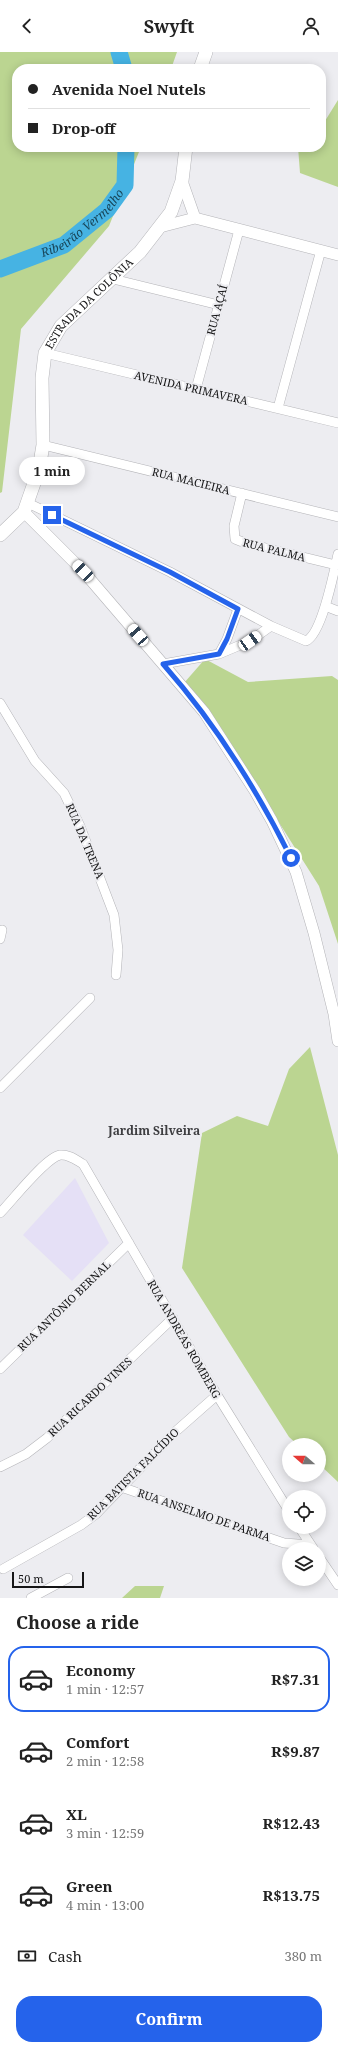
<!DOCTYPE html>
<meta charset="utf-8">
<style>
:root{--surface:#fff;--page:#f2f2f2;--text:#222;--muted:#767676;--line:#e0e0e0;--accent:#2563eb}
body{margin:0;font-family:"Noto Serif",serif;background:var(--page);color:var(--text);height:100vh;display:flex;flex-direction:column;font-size:15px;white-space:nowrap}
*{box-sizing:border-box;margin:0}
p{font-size:13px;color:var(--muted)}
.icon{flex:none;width:22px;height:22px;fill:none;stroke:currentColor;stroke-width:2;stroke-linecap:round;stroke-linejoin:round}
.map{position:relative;height:1546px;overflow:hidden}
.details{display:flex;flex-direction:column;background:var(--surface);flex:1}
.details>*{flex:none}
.guide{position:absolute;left:12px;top:12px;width:314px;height:88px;border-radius:16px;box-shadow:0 2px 10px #0003;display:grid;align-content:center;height:88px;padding:0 16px;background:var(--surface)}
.needle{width:26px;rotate:290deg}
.controls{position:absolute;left:282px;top:1386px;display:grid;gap:8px}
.controls a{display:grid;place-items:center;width:44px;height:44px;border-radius:50%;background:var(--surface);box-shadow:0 2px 10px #0003;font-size:20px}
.scale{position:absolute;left:12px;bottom:10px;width:72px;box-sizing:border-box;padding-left:4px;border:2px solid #161617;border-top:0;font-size:11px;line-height:14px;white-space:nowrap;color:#161617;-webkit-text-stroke:3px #ededf1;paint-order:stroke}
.end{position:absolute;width:18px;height:18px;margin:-9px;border:5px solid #2563eb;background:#fff;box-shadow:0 0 0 2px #fff}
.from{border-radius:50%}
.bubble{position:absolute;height:28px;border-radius:14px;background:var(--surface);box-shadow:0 2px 10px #0003;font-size:13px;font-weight:700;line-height:28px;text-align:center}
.car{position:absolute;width:12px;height:24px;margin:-12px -6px;border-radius:5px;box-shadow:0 0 3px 1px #0007;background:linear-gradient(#fff 24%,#345 0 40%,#fff 0 76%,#345 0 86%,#fff 0)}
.guide b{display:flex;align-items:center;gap:14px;height:38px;font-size:15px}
.guide b+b{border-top:1px solid var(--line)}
.guide i{width:10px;height:10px;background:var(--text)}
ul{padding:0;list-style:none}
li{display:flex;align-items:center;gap:12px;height:66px;margin:0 8px 6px;padding:0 8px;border:2px solid transparent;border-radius:16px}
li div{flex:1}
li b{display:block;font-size:15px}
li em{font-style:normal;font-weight:700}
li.active{border-color:var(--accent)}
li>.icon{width:36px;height:36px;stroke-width:1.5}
h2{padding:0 16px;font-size:18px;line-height:48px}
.pay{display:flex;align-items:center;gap:10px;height:44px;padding:0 16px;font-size:15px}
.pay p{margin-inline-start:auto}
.button{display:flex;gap:8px;margin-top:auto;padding:8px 16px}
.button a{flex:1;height:46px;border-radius:16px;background:var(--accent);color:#fff;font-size:16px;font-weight:700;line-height:46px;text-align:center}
header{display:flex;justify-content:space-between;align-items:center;height:52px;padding:0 16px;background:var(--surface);font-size:18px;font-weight:700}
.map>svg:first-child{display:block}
</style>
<header><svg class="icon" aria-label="back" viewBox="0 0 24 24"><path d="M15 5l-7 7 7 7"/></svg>Swyft<svg class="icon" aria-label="person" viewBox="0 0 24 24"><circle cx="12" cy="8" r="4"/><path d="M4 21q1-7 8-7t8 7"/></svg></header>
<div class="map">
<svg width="338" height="1546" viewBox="0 0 338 1546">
<rect width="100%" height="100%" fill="#ededf1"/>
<path fill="#e5e0f6" d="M 75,1126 L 109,1191 L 72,1229 L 23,1183 Z"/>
<path fill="#bbd591" d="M 0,0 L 177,0 L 171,17 L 17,17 L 17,95 L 141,95 L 109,174 L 21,277 L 2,440 L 0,441 Z
M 338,48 L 338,135 L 300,121 L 298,95 L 321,95 L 321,70 L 325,69 Z
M 205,607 L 248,630 L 332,624 L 338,628 L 338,892 L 319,834 L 278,769 L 184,631 Z
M 310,995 L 338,1103 L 338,1430 L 319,1412 L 319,1393 L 298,1393 L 289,1385 L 182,1216 L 202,1081 L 237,1064 L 268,1074 L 289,1017 Z
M 135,1534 L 164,1534 L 160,1546 L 122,1546 Z"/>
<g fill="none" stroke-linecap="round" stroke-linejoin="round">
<g stroke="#46b3e3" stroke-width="17">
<path d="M 119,0 L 124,17"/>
<path id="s1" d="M 0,217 L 64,193 L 107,158 L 125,133 L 126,95"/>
</g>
<g stroke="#b4b4b8" stroke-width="10">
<path id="minor" d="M 113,227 L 219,253
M 45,301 L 338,371
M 196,337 L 239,178
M 278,356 L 321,198
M 43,393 L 338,465
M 242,441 L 234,474 L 235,487 L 245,491 L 336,513
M 28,451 L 170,520 L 271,574 L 306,589 C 322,582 334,520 338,502
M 325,554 L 338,559
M 219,602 L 227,587 L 238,557
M 163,612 L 219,602 L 250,589 L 271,574
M 0,651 L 35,709 L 64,741 L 80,774 L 114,863 L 118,898 L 116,923
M 0,887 L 2,878
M 0,1036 L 90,946
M 0,1161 C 12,1149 45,1106 60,1103 C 69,1102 76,1108 83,1112 L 217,1343 L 289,1459
M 0,1317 L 129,1191
M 0,1415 L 26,1402 L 47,1386 L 173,1266
M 121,1435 L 284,1491 L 311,1493
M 299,1475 L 313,1496
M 319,1505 L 338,1533
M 3,1517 L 81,1473 L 96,1462 L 175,1380 L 217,1343
M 31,1546 L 68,1526"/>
</g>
<g stroke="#b4b4b8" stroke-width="12">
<path id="tertiary" d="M 182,129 L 195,166
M 195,166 L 338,203
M 160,175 L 195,166
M 24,460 L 83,519 L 204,660 L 255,739 L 272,769 L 296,820 L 314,881 L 334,962 L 338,989"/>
</g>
<g stroke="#b4b4b8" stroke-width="14">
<g id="secondary">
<path d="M 200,17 L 206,0"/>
<path id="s2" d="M 0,483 L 24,460 L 39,417 L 43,393 L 42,326 L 45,301 L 61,274 L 140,200 L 171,160 L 182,129 L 186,95"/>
</g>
</g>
<use href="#minor" stroke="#fff" stroke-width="9"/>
<use href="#tertiary" stroke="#fff" stroke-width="11"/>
<use href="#secondary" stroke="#fff" stroke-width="13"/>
</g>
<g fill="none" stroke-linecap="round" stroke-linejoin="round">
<path stroke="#2563eb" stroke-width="5" d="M 52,463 L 170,520 L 238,557 L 227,587 L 219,602 L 163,612 C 215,671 256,736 291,806"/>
</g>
<g text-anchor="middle" stroke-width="4" stroke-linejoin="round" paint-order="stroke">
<g font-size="11" fill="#161617" stroke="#ededf1">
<text dy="4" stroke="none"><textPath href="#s2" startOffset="262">ESTRADA DA COLÔNIA</textPath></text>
<text transform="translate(217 258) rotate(-75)" y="4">RUA AÇAÍ</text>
<text transform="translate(191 336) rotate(13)" y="4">AVENIDA PRIMAVERA</text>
<text transform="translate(191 429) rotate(14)" y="4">RUA MACIEIRA</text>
<text transform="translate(274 498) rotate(14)" y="4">RUA PALMA</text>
<text transform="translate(85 789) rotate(67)" y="4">RUA DA TRENA</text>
<text transform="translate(64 1254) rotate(-44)" y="4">RUA ANTÔNIO BERNAL</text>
<text transform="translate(184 1287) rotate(60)" y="4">RUA ANDREAS ROMBERG</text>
<text transform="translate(90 1345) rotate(-43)" y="4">RUA RICARDO VINES</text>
<text transform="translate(133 1422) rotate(-45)" y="4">RUA BATISTA FALCÍDIO</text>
<text transform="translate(204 1463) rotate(19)" y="4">RUA ANSELMO DE PARMA</text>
</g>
<g font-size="12" font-style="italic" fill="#18465a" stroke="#ededf1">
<text dy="4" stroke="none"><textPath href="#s1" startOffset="96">Ribeirão Vermelho</textPath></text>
</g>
<g font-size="12" font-weight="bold" fill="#3e3e41" stroke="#ededf1">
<text x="154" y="1083">Jardim Silveira</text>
</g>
</g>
</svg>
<div class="controls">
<a><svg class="needle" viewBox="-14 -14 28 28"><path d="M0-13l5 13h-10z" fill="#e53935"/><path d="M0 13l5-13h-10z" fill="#767676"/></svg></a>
<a><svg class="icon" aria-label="locate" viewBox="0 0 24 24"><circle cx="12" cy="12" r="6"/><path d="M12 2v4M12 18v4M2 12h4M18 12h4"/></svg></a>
<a><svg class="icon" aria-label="layers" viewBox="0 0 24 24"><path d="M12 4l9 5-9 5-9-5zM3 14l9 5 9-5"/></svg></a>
</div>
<div class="scale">50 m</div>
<i class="end from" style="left:291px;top:806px"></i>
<i class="end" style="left:52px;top:463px"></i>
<div class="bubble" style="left:19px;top:405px;width:66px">1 min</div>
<i class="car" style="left:83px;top:519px;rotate:316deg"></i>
<i class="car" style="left:138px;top:583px;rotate:319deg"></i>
<i class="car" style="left:250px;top:589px;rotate:56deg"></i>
<div class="guide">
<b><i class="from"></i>Avenida Noel Nutels</b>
<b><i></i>Drop-off</b>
</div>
</div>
<section class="details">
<h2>Choose a ride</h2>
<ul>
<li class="active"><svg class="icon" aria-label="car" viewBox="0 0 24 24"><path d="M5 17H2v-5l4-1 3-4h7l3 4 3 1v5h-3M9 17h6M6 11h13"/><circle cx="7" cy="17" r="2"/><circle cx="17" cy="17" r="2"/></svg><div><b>Economy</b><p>1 min · 12:57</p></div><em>R$7.31</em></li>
<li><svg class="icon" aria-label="car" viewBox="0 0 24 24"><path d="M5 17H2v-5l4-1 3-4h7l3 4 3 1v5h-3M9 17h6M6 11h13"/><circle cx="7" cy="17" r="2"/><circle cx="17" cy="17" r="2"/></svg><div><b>Comfort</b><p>2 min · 12:58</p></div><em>R$9.87</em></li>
<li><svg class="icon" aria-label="car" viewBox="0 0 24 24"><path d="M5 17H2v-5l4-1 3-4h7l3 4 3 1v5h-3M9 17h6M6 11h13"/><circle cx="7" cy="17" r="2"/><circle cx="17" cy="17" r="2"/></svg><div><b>XL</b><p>3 min · 12:59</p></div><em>R$12.43</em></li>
<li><svg class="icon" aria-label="car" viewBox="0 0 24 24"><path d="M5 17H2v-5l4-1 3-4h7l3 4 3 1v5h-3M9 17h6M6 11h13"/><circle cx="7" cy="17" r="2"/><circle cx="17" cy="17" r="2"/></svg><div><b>Green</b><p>4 min · 13:00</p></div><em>R$13.75</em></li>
</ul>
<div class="pay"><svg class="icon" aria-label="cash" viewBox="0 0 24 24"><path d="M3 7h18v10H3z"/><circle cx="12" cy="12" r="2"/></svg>Cash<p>380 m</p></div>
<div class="button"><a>Confirm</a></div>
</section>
